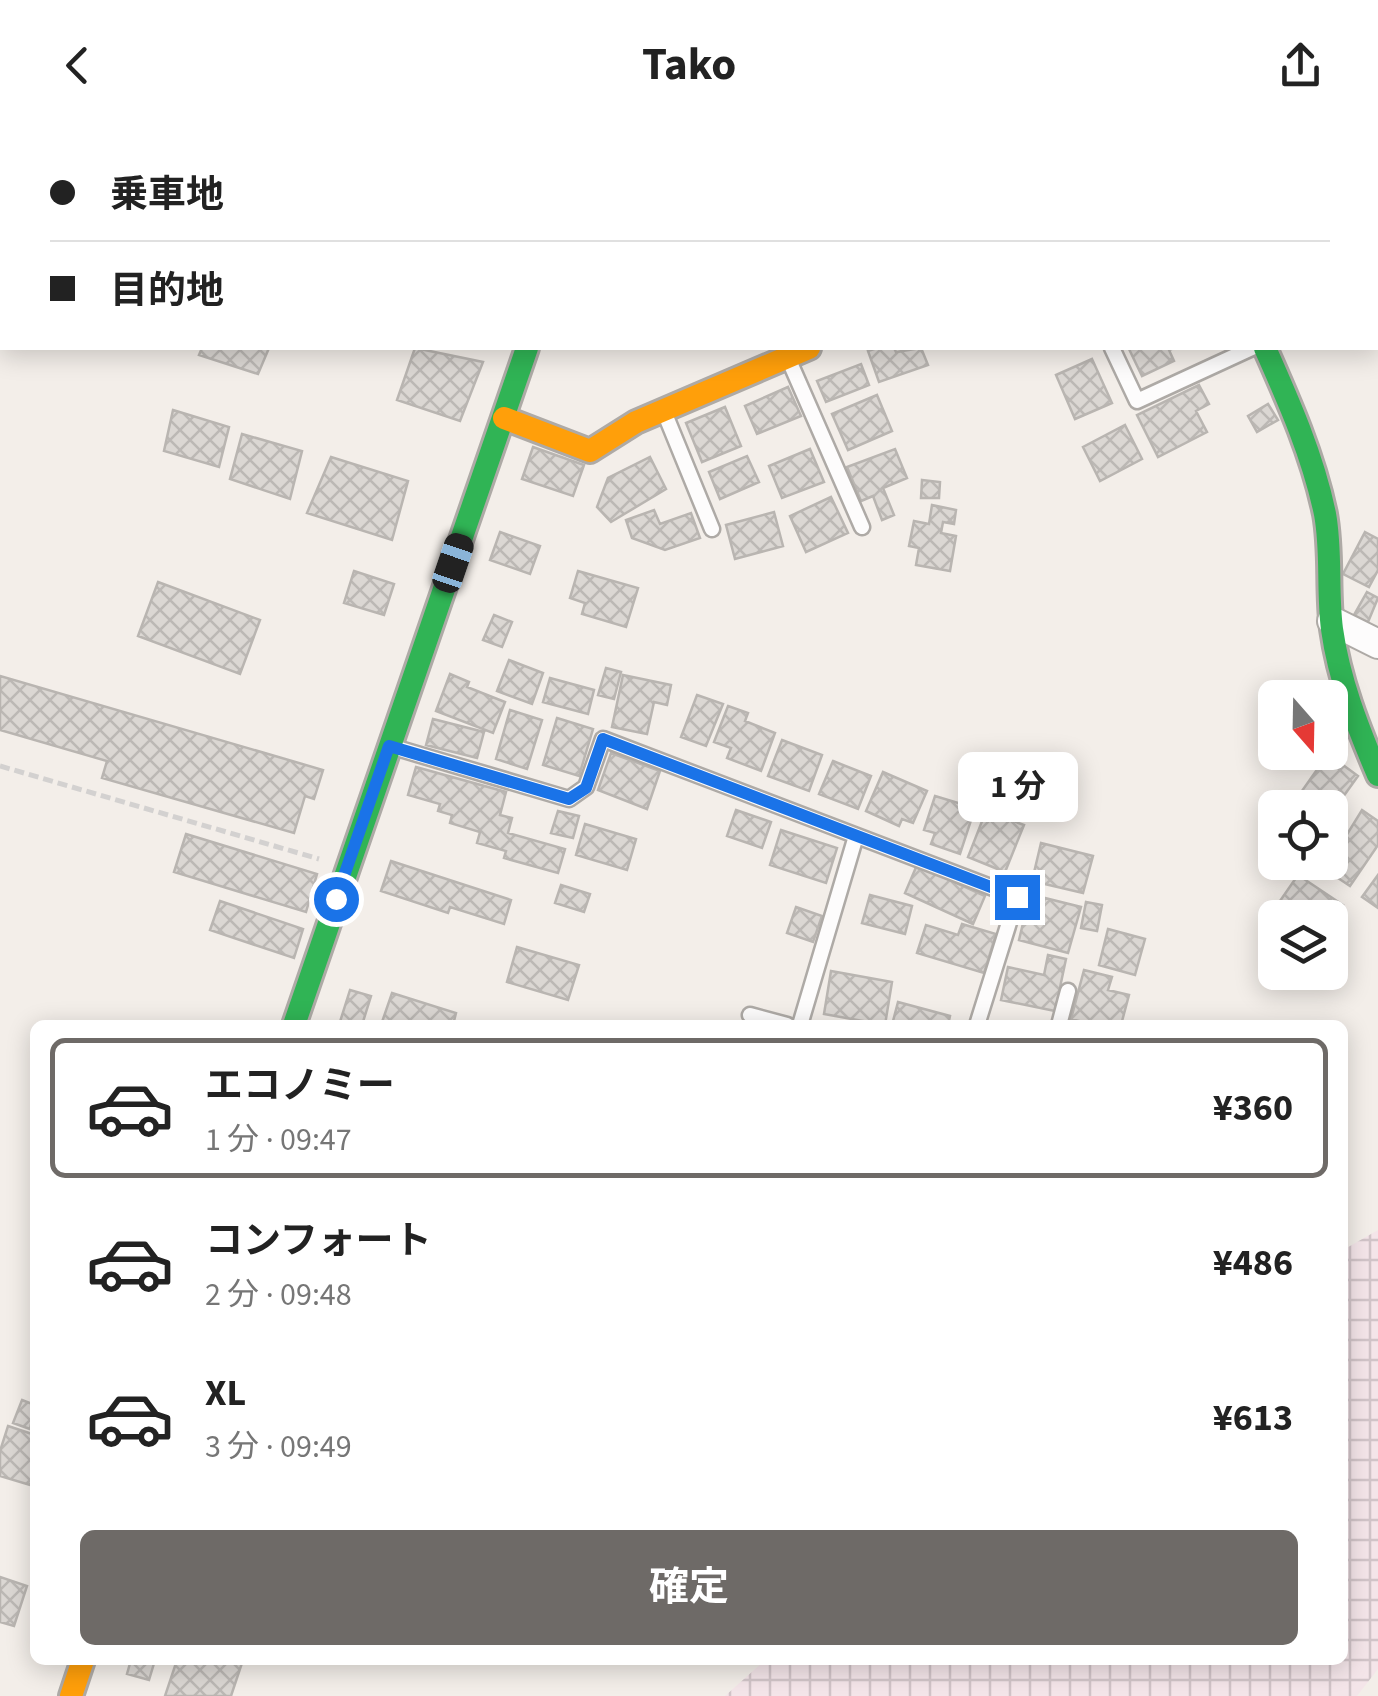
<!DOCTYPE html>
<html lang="ja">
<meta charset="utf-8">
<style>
:root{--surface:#fff;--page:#f2f2f2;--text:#222;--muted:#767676;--line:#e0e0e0;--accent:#6e6a67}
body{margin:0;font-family:"Source Sans 3","Noto Sans JP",sans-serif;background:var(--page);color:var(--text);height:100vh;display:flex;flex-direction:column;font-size:38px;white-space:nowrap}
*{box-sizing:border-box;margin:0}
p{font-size:32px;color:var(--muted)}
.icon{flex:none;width:55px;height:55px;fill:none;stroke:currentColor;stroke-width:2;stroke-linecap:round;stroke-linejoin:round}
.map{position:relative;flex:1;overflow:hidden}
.panel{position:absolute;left:30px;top:890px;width:1318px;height:645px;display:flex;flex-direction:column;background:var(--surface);border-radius:15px;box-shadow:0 5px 25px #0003}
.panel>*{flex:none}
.hud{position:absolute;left:0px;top:0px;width:1380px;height:220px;box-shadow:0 5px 25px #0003;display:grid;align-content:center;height:220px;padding:0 50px;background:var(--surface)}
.needle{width:65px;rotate:160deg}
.fabs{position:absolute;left:1258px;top:550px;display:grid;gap:20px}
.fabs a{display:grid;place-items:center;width:90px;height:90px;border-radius:15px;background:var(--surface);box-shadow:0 5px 25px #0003;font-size:50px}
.end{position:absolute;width:45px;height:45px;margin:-22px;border:12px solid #1a73e8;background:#fff;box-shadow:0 0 0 5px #fff}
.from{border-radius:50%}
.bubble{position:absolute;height:70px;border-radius:15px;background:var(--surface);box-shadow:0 5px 25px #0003;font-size:32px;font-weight:700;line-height:70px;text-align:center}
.car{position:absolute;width:30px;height:60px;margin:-30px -15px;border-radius:12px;box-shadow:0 0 8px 2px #0007;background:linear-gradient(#222 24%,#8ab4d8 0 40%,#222 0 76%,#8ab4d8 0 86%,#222 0)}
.hud b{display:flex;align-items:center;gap:35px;height:95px;font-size:38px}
.hud b+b{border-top:2px solid var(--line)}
.hud i{width:25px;height:25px;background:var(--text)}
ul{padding:18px 0 0;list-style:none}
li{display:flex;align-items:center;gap:30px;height:140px;margin:0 20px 15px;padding:0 30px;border:5px solid transparent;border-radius:15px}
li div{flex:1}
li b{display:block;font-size:38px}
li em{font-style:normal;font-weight:700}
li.current{border-color:var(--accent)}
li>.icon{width:90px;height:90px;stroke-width:1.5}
.button{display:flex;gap:20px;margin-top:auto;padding:20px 50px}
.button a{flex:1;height:115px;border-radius:15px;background:var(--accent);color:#fff;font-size:40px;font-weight:700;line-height:115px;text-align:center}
header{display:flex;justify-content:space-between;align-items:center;height:130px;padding:0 50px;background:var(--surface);font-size:45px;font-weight:700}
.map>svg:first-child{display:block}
</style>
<header><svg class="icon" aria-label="back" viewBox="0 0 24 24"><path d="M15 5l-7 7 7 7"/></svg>Tako<svg class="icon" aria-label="share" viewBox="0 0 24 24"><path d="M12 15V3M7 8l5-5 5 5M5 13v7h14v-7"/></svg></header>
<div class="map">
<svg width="1378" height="1566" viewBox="0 0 1378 1566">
<defs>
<pattern id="industrial-grid" width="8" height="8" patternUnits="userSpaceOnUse" patternTransform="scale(2.5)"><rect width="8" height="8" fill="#f4e5e9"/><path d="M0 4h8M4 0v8" fill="none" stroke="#d1c4c8"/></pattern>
<pattern id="building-cross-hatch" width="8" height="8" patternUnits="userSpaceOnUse" patternTransform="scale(2.5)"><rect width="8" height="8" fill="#dbd7d3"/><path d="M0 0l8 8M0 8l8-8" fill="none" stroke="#bcb8b5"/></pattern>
</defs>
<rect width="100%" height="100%" fill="#f3eee9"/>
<path fill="url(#industrial-grid)" d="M 1378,1100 L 1378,1539 L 1357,1566 L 725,1566 L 765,1530 L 1342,1530 L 1343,1120 Z"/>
<path fill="url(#building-cross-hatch)" stroke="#b9b5b1" stroke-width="2.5" d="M 202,218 L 269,218 L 258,244 L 199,225 Z
M 415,218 L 483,232 L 460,291 L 397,270 Z
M 877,218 L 894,218 L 896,222 L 921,218 L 928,235 L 879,252 L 868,221 Z
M 1174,218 L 1169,220 L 1174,231 L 1142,246 L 1129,219 Z
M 1092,229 L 1112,273 L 1075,289 L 1056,245 Z
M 861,234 L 869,255 L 826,272 L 817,251 Z
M 1199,255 L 1209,274 L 1196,281 L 1207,302 L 1158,327 L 1137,285 Z
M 788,257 L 801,286 L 757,304 L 745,276 Z
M 877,265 L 892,301 L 848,320 L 832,284 Z
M 1268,274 L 1278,290 L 1257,302 L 1248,286 Z
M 725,277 L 741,316 L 702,332 L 686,293 Z
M 173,280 L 229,297 L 219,337 L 164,321 Z
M 1125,295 L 1142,329 L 1100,351 L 1083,317 Z
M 242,304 L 302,321 L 290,369 L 230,349 Z
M 533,317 L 584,335 L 573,366 L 522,349 Z
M 810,319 L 824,352 L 782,368 L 769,336 Z
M 895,319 L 907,348 L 883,358 L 894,385 L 882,390 L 873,366 L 861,371 L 847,337 Z
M 747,326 L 759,352 L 720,369 L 709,342 Z
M 331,327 L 408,351 L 392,410 L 307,383 Z
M 650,327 L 666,359 L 611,392 L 597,377 L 608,348 Z
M 922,350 L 940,352 L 939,368 L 921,368 Z
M 831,367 L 848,403 L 806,422 L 790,386 Z
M 932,375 L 956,380 L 954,394 L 943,392 L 941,403 L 956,406 L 950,441 L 916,435 L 919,418 L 909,416 L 914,391 L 929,394 Z
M 654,380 L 660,394 L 691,383 L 700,408 L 665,420 L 632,408 L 626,390 Z
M 774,382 L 783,416 L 735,429 L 726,395 Z
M 500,402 L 540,416 L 530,444 L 490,430 Z
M 1365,402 L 1378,409 L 1378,440 L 1369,457 L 1343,444 Z
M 354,441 L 394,454 L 384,485 L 344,473 Z
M 578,441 L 638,458 L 626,497 L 582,484 L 585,473 L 570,468 Z
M 158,452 L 260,490 L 240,544 L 138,506 Z
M 1367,462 L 1378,468 L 1368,492 L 1354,485 Z
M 494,485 L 512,492 L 502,517 L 483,510 Z
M 509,530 L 543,543 L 532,574 L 497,561 Z
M 606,538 L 621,542 L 614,569 L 598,565 Z
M 450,544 L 469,552 L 467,557 L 505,572 L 493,603 L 436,581 Z
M 623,545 L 671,555 L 667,575 L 654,572 L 647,604 L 612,597 Z
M 0,546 L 323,640 L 314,669 L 305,666 L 294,703 L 102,648 L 107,631 L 0,600 Z
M 550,548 L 594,560 L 588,584 L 543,572 Z
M 697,565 L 723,574 L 706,616 L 681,607 Z
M 728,576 L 748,583 L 745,591 L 775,603 L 761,641 L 727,628 L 731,618 L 714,612 Z
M 510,580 L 542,590 L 527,639 L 496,629 Z
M 557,588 L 593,599 L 579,646 L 543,635 Z
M 433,589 L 484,602 L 477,628 L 426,615 Z
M 782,610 L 822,625 L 809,661 L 768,646 Z
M 611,623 L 660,641 L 647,679 L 598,660 Z
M 1328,624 L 1358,646 L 1330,685 L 1330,678 L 1290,678 Z
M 833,631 L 871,646 L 858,679 L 819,664 Z
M 416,637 L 506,662 L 500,685 L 512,688 L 508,703 L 565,719 L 558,743 L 504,728 L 506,721 L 477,713 L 480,702 L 450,693 L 452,685 L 438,681 L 440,674 L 408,665 Z
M 883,642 L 927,661 L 913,693 L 902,689 L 899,696 L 866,681 Z
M 935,666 L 975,678 L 960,724 L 931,714 L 935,703 L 924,700 Z
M 736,680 L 771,692 L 762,718 L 727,706 Z
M 1362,680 L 1378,691 L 1378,715 L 1350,756 L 1323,738 L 1330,732 Z
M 558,681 L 579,686 L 573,708 L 551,703 Z
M 986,681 L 1024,695 L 1005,742 L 968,727 Z
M 585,694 L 636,709 L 627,740 L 576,725 Z
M 781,700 L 837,718 L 826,753 L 770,735 Z
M 186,704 L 317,744 L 306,782 L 174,742 Z
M 1041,713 L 1093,726 L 1083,763 L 1032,751 Z
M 391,731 L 511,770 L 504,794 L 450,777 L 448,783 L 381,761 Z
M 917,735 L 985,766 L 973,794 L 905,763 Z
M 1298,745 L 1343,775 L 1330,794 L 1330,788 L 1275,788 L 1271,784 Z
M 1378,745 L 1378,778 L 1362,767 Z
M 561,755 L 590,764 L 584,782 L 555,773 Z
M 870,765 L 912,776 L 905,804 L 862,793 Z
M 1045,768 L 1081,777 L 1068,823 L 1019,810 L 1024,789 L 1038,793 Z
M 220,771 L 303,799 L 294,828 L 210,800 Z
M 1086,772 L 1102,775 L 1097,801 L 1081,798 Z
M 796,777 L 822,786 L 813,812 L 787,803 Z
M 962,794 L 996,804 L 984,843 L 917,823 L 926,795 L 958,805 Z
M 1108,799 L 1145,809 L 1135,845 L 1099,835 Z
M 517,817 L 579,835 L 568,870 L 507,852 Z
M 1048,825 L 1066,829 L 1055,881 L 1001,870 L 1008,837 L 1044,845 Z
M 1084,840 L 1112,847 L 1108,860 L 1129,865 L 1121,895 L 1095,895 L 1071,889 Z
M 831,841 L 892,852 L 885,895 L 824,884 Z
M 350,860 L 371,866 L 362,895 L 339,895 Z
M 392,863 L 456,883 L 453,895 L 381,895 Z
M 898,872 L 950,886 L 948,895 L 892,895 Z
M 22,1270 L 35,1275 L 30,1299 L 13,1293 Z
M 8,1296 L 35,1305 L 35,1341 L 30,1355 L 0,1346 L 0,1321 Z
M 0,1447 L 27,1456 L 14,1496 L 0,1492 Z
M 131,1530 L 155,1530 L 149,1550 L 127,1544 Z
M 177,1530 L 243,1530 L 231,1566 L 165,1566 Z"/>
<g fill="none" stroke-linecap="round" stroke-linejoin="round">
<g stroke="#aeaaa6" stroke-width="19">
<path id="lane" d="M 1016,0 L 1017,2
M 1112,218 L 1137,271 L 1252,218
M 788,228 L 862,397
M 665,284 L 712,399
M 390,616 L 569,669 L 586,657 L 603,609 L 1017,767 L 977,895
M 750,885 L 787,895
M 800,895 L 856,706
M 1059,895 L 1068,861"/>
</g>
<g stroke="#aeaaa6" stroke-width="32">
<path id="street" d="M 1167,0 L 1168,2
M 1332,491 L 1378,514"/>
</g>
<g stroke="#aeaaa6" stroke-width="28">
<path id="fast" d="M 1265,218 C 1289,272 1313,326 1325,384 C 1332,422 1327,460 1332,499 C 1339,550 1358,598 1378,645
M 294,895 L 527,218"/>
</g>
<g stroke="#aeaaa6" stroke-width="28">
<path id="slow" d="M 504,288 L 590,321 L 636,292 L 809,218
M 71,1566 L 83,1530"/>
</g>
<g stroke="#aeaaa6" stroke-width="28">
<path id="jam" d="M 597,0 L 597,2"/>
</g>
<path stroke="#d3d1d0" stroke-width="5" stroke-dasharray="10 5" stroke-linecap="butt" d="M 0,636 L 319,729"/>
<use href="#lane" stroke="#fdfcfc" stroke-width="14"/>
<use href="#street" stroke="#fdfcfc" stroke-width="28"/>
<use href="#fast" stroke="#30b455" stroke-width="22"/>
<use href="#slow" stroke="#ff9f0a" stroke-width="22"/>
<use href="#jam" stroke="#e5322d" stroke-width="22"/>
</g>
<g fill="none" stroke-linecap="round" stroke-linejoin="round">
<path stroke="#1a73e8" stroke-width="12" d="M 336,769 L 389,616 L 569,669 L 586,658 L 603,609 L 1017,767"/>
</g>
</svg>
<div class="fabs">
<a><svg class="needle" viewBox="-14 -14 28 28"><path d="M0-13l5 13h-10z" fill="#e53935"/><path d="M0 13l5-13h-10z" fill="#767676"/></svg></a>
<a><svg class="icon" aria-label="locate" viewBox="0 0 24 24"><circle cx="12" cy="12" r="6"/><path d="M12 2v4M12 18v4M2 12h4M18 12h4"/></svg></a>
<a><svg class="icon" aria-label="layers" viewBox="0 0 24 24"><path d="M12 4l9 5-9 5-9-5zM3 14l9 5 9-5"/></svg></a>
</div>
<i class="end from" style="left:336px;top:769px"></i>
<i class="end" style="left:1017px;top:767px"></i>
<div class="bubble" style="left:958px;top:622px;width:120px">1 分</div>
<i class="car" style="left:453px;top:433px;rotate:19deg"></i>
<div class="hud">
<b><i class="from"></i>乗車地</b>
<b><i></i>目的地</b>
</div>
<section class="panel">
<ul>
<li class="current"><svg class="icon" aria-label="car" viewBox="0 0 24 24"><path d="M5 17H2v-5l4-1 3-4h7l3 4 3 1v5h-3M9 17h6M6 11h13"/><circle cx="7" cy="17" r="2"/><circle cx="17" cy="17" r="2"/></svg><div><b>エコノミー</b><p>1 分 · 09:47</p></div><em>¥360</em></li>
<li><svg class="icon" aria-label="car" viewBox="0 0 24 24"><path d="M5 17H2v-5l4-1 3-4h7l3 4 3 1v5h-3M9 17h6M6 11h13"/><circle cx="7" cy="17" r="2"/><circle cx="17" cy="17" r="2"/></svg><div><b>コンフォート</b><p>2 分 · 09:48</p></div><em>¥486</em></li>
<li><svg class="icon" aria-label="car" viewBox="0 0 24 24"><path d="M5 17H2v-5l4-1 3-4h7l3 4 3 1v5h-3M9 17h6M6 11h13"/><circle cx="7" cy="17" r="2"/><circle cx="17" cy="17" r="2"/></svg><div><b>XL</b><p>3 分 · 09:49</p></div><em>¥613</em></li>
</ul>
<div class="button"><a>確定</a></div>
</section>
</div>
